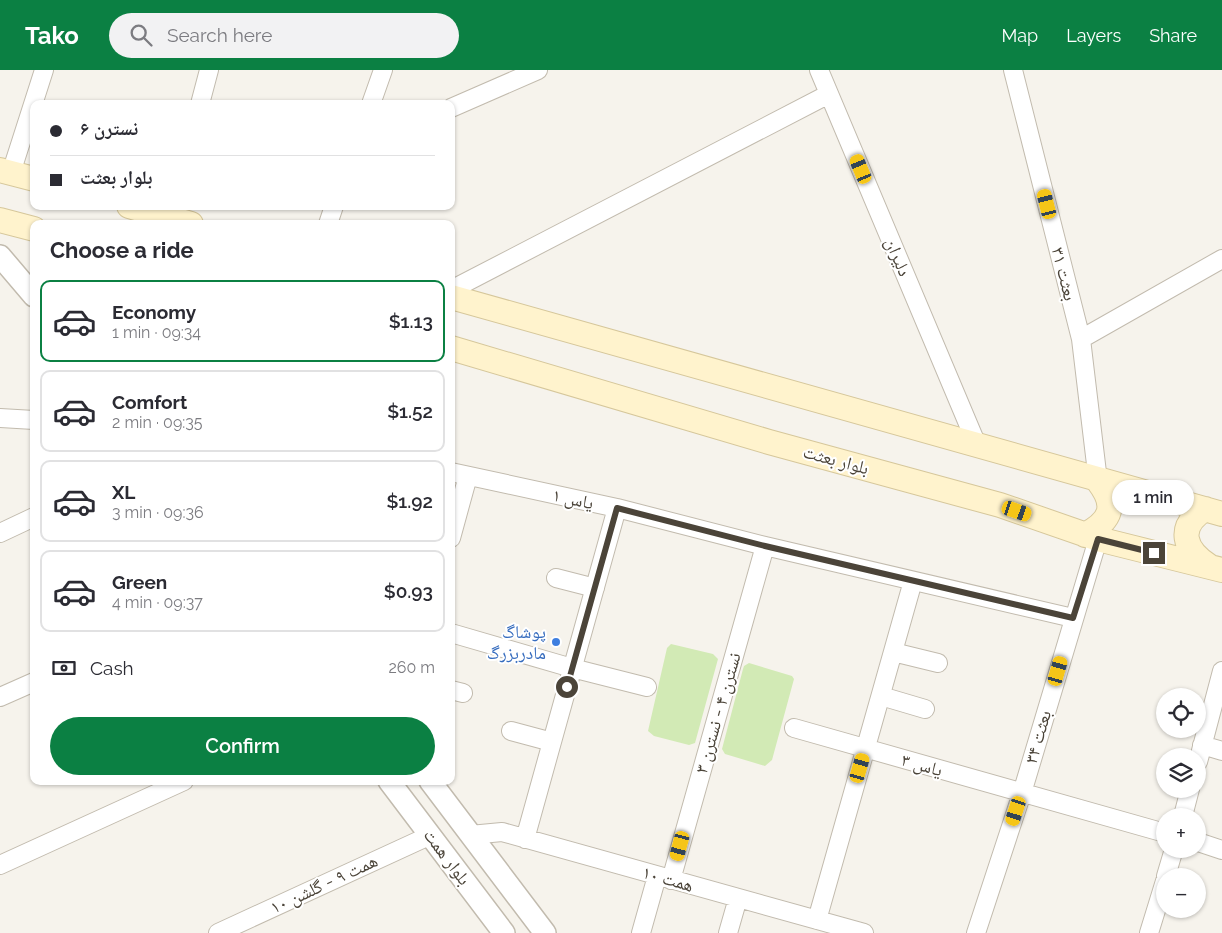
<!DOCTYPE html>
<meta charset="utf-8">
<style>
:root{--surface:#fff;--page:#f2f2f3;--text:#2b2b33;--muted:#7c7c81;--line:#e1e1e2;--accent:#0b8043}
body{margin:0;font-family:Raleway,"Noto Naskh Arabic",sans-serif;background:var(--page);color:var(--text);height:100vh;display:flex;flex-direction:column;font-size:19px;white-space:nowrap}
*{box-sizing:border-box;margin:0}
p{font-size:16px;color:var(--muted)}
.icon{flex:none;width:28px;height:28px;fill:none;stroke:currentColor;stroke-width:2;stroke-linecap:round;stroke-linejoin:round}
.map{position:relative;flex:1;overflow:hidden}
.panel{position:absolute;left:30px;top:150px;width:425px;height:565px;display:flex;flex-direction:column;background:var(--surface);border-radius:10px;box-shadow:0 1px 4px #0004}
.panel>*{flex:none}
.top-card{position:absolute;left:30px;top:30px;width:425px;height:110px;border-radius:10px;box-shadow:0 1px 4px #0004;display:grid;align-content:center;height:110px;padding:0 20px;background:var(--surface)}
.tools{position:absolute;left:1156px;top:618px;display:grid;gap:10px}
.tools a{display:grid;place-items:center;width:50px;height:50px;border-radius:50%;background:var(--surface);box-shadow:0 1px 4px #0004;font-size:25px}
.end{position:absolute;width:22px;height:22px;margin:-11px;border:6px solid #4b4439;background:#fff;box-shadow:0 0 0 2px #fff}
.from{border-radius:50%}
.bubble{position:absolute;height:35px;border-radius:18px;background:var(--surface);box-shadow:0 1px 4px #0004;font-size:16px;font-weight:600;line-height:35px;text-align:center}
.car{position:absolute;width:15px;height:30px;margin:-15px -8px;border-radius:6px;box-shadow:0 0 4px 1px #0007;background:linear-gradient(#f5c518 24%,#345 0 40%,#f5c518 0 76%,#345 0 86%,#f5c518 0)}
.top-card b{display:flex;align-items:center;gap:18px;height:48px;font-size:19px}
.top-card b+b{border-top:1px solid var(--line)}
.top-card i{width:12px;height:12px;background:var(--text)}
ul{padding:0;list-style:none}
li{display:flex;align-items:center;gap:15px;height:82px;margin:0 10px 8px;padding:0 10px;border:2px solid var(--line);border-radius:10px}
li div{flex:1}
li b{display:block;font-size:19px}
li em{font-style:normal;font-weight:600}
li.on{border-color:var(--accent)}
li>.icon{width:45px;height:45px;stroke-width:1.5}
h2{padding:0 20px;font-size:22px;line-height:60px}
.pay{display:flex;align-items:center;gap:12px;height:55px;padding:0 20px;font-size:19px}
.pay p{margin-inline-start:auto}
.button{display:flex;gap:10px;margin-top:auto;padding:10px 20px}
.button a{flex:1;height:58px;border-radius:30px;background:var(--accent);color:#fff;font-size:20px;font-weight:600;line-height:58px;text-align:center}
header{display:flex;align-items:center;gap:30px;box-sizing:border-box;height:70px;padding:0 25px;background:var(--accent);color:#fff}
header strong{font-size:24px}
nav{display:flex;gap:28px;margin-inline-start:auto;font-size:18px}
.search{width:350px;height:45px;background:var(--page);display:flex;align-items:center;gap:12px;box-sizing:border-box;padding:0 18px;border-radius:28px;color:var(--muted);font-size:19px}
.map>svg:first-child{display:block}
</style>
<header>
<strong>Tako</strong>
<div class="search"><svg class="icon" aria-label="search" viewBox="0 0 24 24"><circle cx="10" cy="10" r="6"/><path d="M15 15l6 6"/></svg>Search here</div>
<nav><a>Map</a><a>Layers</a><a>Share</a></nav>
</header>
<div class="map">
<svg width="1222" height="863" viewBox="0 0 1222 863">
<rect width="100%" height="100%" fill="#f6f3ec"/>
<path fill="#d2eab5" d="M 671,574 L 713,584 L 718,589 L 695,673 L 689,675 L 654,666 L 648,661 L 667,578 Z
M 749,593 L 792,606 L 794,609 L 772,690 L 765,696 L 725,684 L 722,679 L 743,599 L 744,596 Z"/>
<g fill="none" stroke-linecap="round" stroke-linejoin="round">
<g stroke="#c2bbae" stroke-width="20">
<path id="minor" d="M 819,0 L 977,375
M 1013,0 L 1081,269 L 1098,411
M 200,34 L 209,0
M 371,34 L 383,0
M 451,38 L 538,0
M 11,103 L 44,0
M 328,154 L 334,136
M 451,220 L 829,24
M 1081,269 L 1222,189
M 0,348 L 34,350
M 451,402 L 617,438 L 765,476 L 1073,548
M 0,463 L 34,447
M 451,468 L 468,406
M 556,508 L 595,518
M 451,563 L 572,598 L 647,617
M 893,582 L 938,593
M 451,620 L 463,623
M 881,626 L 925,639
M 0,627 L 34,612
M 794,658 L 1165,763
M 511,661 L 552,672
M 1202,675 L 1222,681
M 1198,692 L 1222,601
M 1183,746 L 1190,719
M 470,765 L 502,762 L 864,863
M 525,769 L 617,438
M 1198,772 L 1222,780
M 0,795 L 184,711
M 1166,806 L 1174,779
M 671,810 L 765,476
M 817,850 L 913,511
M 218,863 L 431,765
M 641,863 L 657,806
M 728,863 L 738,828
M 976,863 L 1022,723 L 1098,469
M 1149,863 L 1165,811"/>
</g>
<g stroke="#c2bbae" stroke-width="24">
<path id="tertiary" d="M 0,186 L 34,226
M 389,711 L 504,863
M 430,711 L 545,863"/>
</g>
<g stroke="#d6c79b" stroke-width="26">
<path id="secondary" d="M 0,100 L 34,109
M 129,136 L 191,154
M 0,150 L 34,159
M 451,227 L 1222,444
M 451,278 L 769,372 L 1000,435 L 1098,469 L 1222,500
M 1205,439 C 1176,457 1184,480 1209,496
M 1085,465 C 1112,450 1117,436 1098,411"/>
</g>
<use href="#minor" stroke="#fff" stroke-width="18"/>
<use href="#tertiary" stroke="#fff" stroke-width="21"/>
<use href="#secondary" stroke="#fff3cd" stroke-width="24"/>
</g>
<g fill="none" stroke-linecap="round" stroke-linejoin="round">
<path stroke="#4b4439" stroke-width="6" d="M 567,617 L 617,438 L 765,476 L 1073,548 L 1098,469 L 1154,483"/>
</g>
<circle fill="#3f7fe0" stroke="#fff" stroke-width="2" cx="556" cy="572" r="5"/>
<g text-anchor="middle" stroke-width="4" stroke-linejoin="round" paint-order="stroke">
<g font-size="18" fill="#4b4439" stroke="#fff">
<text transform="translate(898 187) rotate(67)" y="6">دلیران</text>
<text transform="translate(1064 204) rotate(76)" y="6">بعثت ۳۱</text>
<text transform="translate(836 390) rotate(15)" y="6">بلوار بعثت</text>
<text transform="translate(573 429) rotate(12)" y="6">یاس ۱</text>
<text transform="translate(718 643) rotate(-74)" y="6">نسترن ۴ - نسترن ۳</text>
<text transform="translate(1038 667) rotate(-74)" y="6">بعثت ۳۴</text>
<text transform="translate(922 695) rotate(16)" y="6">یاس ۳</text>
<text transform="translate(447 787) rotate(53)" y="6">بلوار همت</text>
<text transform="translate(668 809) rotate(16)" y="6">همت ۱۰</text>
<text transform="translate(324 814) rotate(-25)" y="6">همت ۹ - گلشن ۱۰</text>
</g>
<g font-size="18" fill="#366cbe" stroke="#fff" text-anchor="end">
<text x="546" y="568">پوشاگ<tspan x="546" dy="21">مادربزرگ</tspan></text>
</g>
</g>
</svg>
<div class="tools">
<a><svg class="icon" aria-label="locate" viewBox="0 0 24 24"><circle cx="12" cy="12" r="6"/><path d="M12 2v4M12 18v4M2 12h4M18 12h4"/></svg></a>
<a><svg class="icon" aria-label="layers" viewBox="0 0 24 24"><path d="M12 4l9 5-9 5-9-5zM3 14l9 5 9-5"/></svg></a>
<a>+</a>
<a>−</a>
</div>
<i class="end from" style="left:567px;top:617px"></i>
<i class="end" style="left:1154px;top:483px"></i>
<div class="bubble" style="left:1112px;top:410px;width:82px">1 min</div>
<i class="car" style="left:861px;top:99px;rotate:337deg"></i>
<i class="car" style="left:1047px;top:134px;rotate:346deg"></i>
<i class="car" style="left:1017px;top:441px;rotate:109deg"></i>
<i class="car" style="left:1058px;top:601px;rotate:16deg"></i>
<i class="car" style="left:860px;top:698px;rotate:16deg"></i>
<i class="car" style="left:1016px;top:741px;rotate:198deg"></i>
<i class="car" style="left:680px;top:776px;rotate:195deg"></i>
<div class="top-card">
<b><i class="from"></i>نسترن ۶</b>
<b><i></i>بلوار بعثت</b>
</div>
<section class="panel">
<h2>Choose a ride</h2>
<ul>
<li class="on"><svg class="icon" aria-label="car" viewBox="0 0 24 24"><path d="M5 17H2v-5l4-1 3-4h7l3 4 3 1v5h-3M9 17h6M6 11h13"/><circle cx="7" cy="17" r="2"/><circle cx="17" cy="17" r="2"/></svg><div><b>Economy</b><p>1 min · 09:34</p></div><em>$1.13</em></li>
<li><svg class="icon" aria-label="car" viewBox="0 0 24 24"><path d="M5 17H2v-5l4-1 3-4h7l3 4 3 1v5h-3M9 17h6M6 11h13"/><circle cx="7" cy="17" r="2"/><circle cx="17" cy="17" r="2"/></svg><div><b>Comfort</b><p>2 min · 09:35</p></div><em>$1.52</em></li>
<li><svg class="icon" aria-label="car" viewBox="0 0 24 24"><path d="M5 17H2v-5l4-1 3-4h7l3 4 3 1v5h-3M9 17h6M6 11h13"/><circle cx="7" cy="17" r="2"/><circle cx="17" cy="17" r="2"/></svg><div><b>XL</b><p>3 min · 09:36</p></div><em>$1.92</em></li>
<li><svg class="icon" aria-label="car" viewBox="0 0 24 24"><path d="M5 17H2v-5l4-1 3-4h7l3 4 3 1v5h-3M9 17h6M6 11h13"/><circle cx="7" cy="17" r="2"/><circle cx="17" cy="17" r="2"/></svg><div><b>Green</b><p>4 min · 09:37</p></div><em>$0.93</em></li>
</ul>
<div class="pay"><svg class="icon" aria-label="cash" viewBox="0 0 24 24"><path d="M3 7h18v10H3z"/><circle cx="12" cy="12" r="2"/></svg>Cash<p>260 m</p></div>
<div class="button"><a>Confirm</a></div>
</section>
</div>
